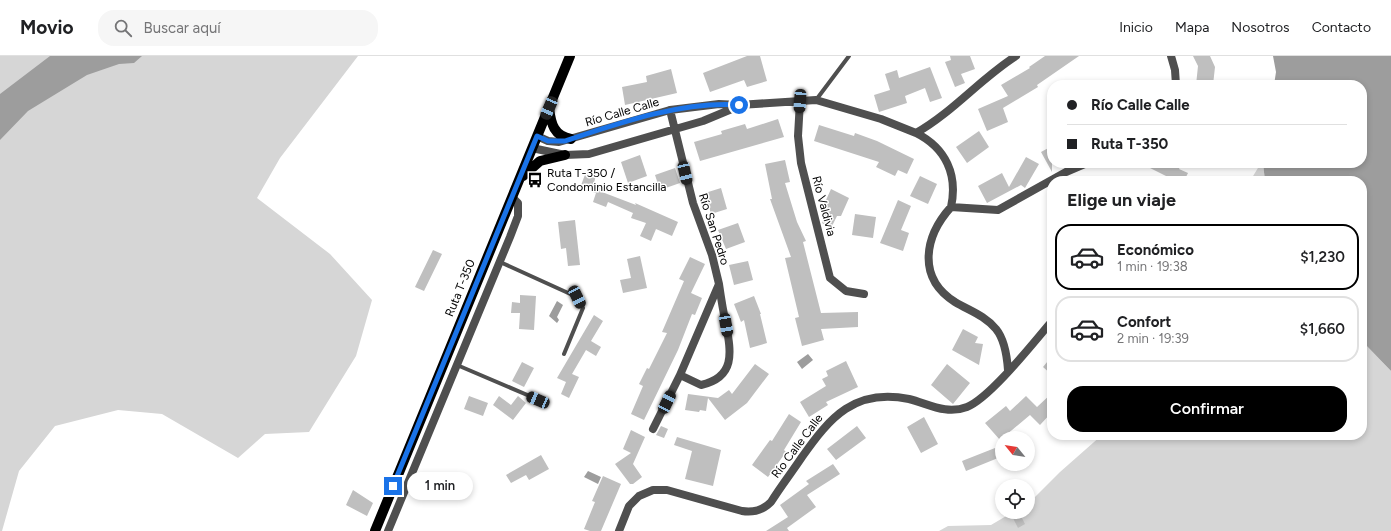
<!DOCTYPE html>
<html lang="es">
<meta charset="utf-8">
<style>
:root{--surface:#fff;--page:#f6f6f6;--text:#202124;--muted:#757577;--line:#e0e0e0;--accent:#000}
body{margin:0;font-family:Figtree,sans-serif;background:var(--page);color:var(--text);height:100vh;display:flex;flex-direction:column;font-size:15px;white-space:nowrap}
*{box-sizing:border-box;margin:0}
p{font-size:13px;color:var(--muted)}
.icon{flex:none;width:22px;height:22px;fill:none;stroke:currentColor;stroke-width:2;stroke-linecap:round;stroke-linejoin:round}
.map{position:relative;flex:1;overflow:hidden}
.panel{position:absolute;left:1047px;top:120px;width:320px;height:264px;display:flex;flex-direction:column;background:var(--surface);border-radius:16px;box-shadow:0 2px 6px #0003}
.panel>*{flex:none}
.guide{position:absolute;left:1047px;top:24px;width:320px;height:88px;border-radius:16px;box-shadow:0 2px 6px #0003;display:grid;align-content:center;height:88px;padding:0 20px;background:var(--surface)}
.needle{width:26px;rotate:300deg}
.tools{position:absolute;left:995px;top:375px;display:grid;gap:8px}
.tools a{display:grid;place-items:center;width:40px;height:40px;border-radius:50%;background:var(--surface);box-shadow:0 2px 6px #0003;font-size:20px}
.end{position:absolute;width:18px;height:18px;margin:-9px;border:5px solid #1a73e8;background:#fff;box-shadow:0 0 0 2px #fff}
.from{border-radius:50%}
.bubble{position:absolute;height:28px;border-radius:14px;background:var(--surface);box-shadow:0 2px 6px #0003;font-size:13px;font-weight:600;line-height:28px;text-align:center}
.car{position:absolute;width:12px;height:24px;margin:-12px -6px;border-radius:5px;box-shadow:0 0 3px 1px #0007;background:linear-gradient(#222 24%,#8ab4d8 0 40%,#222 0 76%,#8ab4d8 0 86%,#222 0)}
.guide b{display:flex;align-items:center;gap:14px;height:38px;font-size:15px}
.guide b+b{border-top:1px solid var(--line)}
.guide i{width:10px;height:10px;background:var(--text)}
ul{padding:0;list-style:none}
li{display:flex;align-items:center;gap:12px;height:66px;margin:0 8px 6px;padding:0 12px;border:2px solid var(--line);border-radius:16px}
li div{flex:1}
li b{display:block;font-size:15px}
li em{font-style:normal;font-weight:600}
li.active{border-color:var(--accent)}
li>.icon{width:36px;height:36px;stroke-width:1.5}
h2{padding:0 20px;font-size:18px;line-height:48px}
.primary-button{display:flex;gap:8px;margin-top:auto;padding:8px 20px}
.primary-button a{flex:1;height:46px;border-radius:16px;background:var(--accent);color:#fff;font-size:16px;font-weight:600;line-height:46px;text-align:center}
header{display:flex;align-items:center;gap:24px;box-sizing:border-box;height:56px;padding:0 20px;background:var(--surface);border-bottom:1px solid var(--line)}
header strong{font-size:19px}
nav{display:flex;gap:22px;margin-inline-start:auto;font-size:14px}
.search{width:280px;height:36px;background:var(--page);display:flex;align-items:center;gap:10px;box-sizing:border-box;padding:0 14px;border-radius:16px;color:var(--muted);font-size:15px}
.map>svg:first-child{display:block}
</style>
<header>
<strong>Movio</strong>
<div class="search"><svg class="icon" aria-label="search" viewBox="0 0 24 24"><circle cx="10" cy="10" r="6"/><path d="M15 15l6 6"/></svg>Buscar aquí</div>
<nav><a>Inicio</a><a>Mapa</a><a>Nosotros</a><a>Contacto</a></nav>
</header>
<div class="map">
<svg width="1391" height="475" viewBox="0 0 1391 475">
<rect width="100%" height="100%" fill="#fff"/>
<path fill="#d6d6d6" d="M 0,0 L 358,0 L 280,102 L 257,142 L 330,198 L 372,244 L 356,300 L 309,376 L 265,378 L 238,402 L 162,358 L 118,354 L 55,370 L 19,415 L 2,475 L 0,475 Z
M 1261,107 L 1263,107 L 1265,125 L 1250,125 Z
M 1362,285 L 1391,315 L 1391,475 L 939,475 L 948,470 L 991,469 L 1013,456 L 1028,456 L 1028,448 L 1060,416 L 1102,379 L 1362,379 Z"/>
<path fill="#9d9d9d" d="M 50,0 L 142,0 L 134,7 L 119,8 L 87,19 L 28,55 L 0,84 L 0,38 Z
M 1273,0 L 1391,0 L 1391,315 L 1362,285 L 1362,125 L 1265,125 L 1263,107 L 1362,107 L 1362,29 L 1274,29 L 1276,16 Z
M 557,245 L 563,249 L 557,261 L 559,264 L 557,267 L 549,260 Z
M 808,298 L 813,304 L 802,313 L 797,306 Z
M 588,415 L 601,421 L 598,428 L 584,421 Z"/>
<path fill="#bfbfbf" d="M 747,0 L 760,0 L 767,25 L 747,31 L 744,24 L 710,36 L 703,17 Z
M 950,0 L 970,0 L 975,13 L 961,18 L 965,27 L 955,31 L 945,6 L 951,4 Z
M 1045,0 L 1079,0 L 1037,29 L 1038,31 L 1003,52 L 1008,66 L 987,75 L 978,53 L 1008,40 L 1001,29 L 1030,12 L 1029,11 Z
M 1193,0 L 1210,0 L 1215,11 L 1213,29 L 1196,29 L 1198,10 Z
M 930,11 L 942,42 L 930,46 L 925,32 L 905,40 L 907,47 L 879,56 L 874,39 L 890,34 L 885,18 L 897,14 L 899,22 Z
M 671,13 L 677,37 L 625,49 L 622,31 L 647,26 L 646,20 Z
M 778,63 L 784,81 L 700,105 L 694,86 L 722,78 L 721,75 L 745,68 L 747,73 Z
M 819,69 L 854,80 L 855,77 L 877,85 L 914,103 L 907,118 L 898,114 L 895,120 L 876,111 L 879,106 L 814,85 Z
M 979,75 L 989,91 L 967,107 L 956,91 Z
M 1052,90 L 1052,116 L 1041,96 Z
M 640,99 L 647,120 L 628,127 L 621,106 Z
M 1026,101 L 1039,108 L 1025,132 L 1021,129 L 987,147 L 978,130 L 1002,117 L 1009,131 Z
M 785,104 L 790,126 L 785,127 L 797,166 L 806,185 L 803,186 L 821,257 L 858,256 L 858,271 L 821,273 L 824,284 L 802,290 L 795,262 L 799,261 L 785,202 L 791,201 L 770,143 L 772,143 L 765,108 Z
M 1140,107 L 1182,107 L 1179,113 L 1188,117 L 1184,125 L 1176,125 Z
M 675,112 L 680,127 L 660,134 L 655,119 Z
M 586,116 L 596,119 L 594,127 L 610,133 L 602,136 L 636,149 L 635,147 L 678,166 L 672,180 L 656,173 L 651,185 L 640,180 L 646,167 L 631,162 L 633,157 L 608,146 L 606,151 L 593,146 L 596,137 L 580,132 Z
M 920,120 L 937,128 L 928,148 L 910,140 Z
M 721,132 L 727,153 L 711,158 L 705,137 Z
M 831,133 L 849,142 L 841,160 L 837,160 L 831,172 L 822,167 L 827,155 L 822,153 Z
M 898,144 L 911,150 L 901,174 L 909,177 L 903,195 L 880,187 Z
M 855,158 L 876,161 L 873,182 L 852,179 Z
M 575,164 L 580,209 L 568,210 L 566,192 L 561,193 L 558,166 Z
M 738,167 L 745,186 L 726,193 L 718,174 Z
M 433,194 L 442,198 L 424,235 L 415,231 Z
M 640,200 L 647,232 L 623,237 L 620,224 L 631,222 L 627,203 Z
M 690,201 L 705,208 L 691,237 L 702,242 L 695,259 L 692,258 L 678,294 L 644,364 L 631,358 L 643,330 L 639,328 L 647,312 L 649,313 L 667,277 L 662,276 L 684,225 L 679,223 Z
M 748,205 L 753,224 L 734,229 L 729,209 Z
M 520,239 L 536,240 L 534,274 L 519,273 L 520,257 L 511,257 L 512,246 L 520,247 Z
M 754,240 L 761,258 L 760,258 L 767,287 L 750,292 L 744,264 L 741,266 L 734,248 Z
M 594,259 L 603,265 L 591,285 L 601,291 L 596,300 L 586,294 L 572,318 L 579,321 L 569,342 L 561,338 L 566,326 L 557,322 Z
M 963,273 L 978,281 L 975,287 L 983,288 L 979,309 L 952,294 Z
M 1052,300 L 1052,319 L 1043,311 Z
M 846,305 L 858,331 L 826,346 L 828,349 L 809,361 L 800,346 L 826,330 L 822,323 L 828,320 L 826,315 Z
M 522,306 L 534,312 L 524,331 L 512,325 Z
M 755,308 L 769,318 L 747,347 L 725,364 L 708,342 L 706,355 L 700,354 L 699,356 L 685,354 L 688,338 L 718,342 L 729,334 L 732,338 Z
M 947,308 L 970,327 L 953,348 L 931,329 Z
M 1052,337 L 1052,356 L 1040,369 L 1030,359 L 1000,384 L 985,367 L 1006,350 L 1010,355 L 1026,340 L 1037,351 Z
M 469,340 L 488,347 L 483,360 L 464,353 Z
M 499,340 L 511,349 L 518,340 L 526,347 L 513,364 L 493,349 Z
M 789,358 L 801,366 L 784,394 L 786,396 L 768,421 L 752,409 L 770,384 L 772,385 Z
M 924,361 L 938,388 L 921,397 L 907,371 Z
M 661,370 L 668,373 L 664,382 L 656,379 Z
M 857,370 L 866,382 L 836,404 L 827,393 Z
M 631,374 L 645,381 L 633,408 L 642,421 L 633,428 L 630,428 L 615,408 L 631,397 L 623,393 Z
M 677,381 L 721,394 L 713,430 L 685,423 L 692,395 L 674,389 Z
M 995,392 L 998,402 L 966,415 L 962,405 Z
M 541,399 L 549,413 L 529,424 L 526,419 L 511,427 L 506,419 Z
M 833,408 L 840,418 L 807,439 L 816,451 L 787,472 L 789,475 L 766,475 L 788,461 L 780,449 L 809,428 L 806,425 Z
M 603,420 L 621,428 L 601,475 L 590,475 L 584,473 L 595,446 L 592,445 Z
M 353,434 L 373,447 L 367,460 L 346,449 Z
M 1019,456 L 1025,468 L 1018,472 L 1012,460 Z"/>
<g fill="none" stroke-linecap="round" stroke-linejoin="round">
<path stroke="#4f4f4f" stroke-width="4" d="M 816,44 L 849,0
M 500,206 L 577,241 L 583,252 L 564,298
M 457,309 L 539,344"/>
<path stroke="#4f4f4f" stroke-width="8" d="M 1171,0 L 1175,14 L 1176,29
M 800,45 L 798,80 L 801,107 L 830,222 L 846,235 L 864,238
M 916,77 C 946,92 958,119 951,151
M 537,80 L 548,85 L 559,86 L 670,54 L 719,48 L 739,49 L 816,44 L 881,63 L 916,77 C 953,56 980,23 1016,0
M 532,92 L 565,99 L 589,98 L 703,65 L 739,50
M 1008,314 C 1007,300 1005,284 996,273 C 984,259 970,255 955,246 C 917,222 924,181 951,151 L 998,154 L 1066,116 L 1087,107
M 680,319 L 701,329 C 736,321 731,296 726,268 C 723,255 721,242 719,228
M 653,373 L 680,319 L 719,228 L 712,199 L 693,147 L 670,54
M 388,475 L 510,181 L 518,160 L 518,147 L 512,141
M 619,475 L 629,450 L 639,440 L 653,434 L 667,434 L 742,455 C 754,457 763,454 771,446 C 781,430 792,416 802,401 C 830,361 855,332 909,343 C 929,348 946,359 967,351 C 990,342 1034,286 1052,265"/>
<path stroke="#000" stroke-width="10" d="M 549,52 C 551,68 554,80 571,83
M 523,120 L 540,105 L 565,99
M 375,475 L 570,0"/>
</g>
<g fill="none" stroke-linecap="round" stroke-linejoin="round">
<path stroke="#1a73e8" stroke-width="5" d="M 393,430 L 537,80 L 548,85 L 565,85 C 619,67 682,45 739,49"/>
</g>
<defs>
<g id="bus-bare" transform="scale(1.2)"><path d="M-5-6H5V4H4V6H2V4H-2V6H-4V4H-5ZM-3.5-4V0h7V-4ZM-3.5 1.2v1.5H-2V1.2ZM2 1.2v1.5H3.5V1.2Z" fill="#000" stroke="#fff" stroke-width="2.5" paint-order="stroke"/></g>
</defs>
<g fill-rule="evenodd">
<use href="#bus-bare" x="535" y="124"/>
</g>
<g text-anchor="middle" stroke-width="3" stroke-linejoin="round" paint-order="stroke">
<g font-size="12" fill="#000" stroke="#fff">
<text transform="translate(622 56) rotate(-16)" y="4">Río Calle Calle</text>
<text transform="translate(824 150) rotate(75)" y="4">Río Valdivia</text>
<text transform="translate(714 173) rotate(72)" y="4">Río San Pedro</text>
<text transform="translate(460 232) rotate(-68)" y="4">Ruta T-350</text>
<text transform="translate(797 390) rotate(-53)" y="4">Río Calle Calle</text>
</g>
<g font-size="12" fill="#000" stroke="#fff" text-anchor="start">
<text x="547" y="121">Ruta T-350 /<tspan x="547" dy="14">Condominio Estancilla</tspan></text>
</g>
</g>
</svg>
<div class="tools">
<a><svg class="needle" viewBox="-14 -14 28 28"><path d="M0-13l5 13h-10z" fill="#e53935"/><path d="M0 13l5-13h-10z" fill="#757577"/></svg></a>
<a><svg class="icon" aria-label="locate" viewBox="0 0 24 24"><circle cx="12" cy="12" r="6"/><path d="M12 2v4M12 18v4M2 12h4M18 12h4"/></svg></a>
</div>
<i class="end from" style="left:739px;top:49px"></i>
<i class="end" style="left:393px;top:430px"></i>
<div class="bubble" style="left:407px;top:416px;width:66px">1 min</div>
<i class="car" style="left:800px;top:45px;rotate:184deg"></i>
<i class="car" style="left:549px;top:52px;rotate:203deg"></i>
<i class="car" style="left:685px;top:117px;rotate:167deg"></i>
<i class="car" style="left:577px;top:241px;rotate:154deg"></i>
<i class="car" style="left:726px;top:269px;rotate:170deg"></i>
<i class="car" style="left:538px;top:344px;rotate:293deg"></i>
<i class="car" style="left:667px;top:346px;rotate:26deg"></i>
<div class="guide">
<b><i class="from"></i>Río Calle Calle</b>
<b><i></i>Ruta T-350</b>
</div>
<section class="panel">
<h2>Elige un viaje</h2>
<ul>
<li class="active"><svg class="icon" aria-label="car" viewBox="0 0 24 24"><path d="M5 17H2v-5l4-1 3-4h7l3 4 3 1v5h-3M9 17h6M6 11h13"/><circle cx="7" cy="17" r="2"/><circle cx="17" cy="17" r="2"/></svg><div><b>Económico</b><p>1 min · 19:38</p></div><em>$1,230</em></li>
<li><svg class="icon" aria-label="car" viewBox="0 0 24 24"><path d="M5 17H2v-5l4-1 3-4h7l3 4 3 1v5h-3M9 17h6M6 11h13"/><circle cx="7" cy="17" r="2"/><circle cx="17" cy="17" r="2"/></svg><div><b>Confort</b><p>2 min · 19:39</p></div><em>$1,660</em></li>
</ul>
<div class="primary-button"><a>Confirmar</a></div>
</section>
</div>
